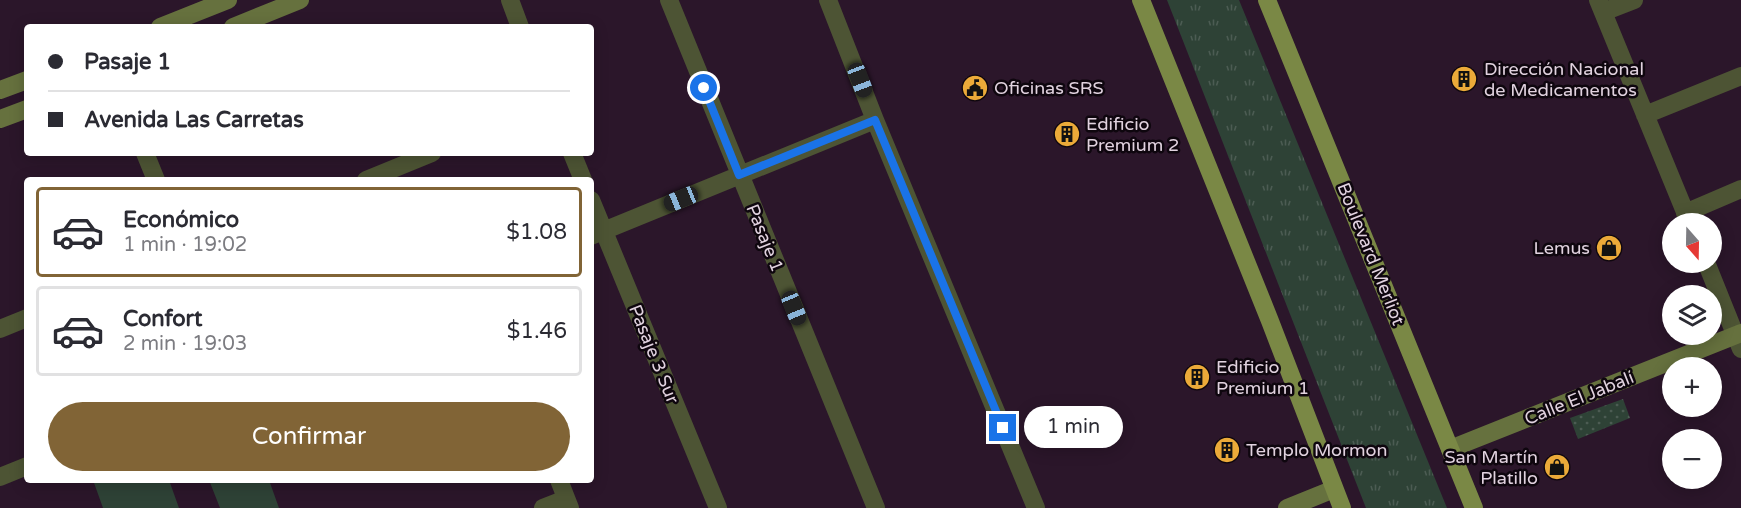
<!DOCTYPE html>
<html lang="es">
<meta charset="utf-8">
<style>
:root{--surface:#fff;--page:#f7f7f7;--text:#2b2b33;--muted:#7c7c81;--line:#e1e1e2;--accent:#816436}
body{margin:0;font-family:"Varela Round",sans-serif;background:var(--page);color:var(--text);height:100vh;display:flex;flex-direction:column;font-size:22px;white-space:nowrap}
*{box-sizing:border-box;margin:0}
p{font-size:20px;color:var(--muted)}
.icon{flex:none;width:33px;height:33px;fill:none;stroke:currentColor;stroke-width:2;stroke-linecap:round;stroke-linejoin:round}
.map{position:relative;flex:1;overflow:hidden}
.drawer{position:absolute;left:24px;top:177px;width:570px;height:306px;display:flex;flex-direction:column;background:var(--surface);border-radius:6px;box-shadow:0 3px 15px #0003}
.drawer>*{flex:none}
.guide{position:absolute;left:24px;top:24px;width:570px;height:132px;border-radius:6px;box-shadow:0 3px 15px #0003;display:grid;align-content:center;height:132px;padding:0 24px;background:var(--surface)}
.needle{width:39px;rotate:160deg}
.controls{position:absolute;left:1662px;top:213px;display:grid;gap:12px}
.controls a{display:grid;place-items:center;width:60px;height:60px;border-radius:50%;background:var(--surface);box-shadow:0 3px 15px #0003;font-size:30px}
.end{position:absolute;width:27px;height:27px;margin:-14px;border:8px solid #1a73e8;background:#fff;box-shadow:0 0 0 3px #fff}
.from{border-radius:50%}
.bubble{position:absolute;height:42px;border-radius:21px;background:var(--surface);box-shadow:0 3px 15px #0003;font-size:20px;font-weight:600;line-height:42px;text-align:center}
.car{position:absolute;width:18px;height:36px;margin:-18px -9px;border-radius:8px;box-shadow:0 0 4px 2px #0007;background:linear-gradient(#222 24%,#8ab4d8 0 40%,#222 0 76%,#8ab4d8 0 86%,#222 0)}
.guide b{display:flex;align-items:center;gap:21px;height:57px;font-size:22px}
.guide b+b{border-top:2px solid var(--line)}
.guide i{width:15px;height:15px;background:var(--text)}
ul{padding:10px 0 0;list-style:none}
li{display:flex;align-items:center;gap:18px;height:90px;margin:0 12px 9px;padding:0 12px;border:3px solid var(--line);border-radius:6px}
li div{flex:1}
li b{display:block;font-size:22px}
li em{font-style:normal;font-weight:600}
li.on{border-color:var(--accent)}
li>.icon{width:54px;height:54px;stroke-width:1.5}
.action{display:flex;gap:12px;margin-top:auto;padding:12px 24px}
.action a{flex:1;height:69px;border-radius:36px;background:var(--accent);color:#fff;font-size:24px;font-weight:600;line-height:69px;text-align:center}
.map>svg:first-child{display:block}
</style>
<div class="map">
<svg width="1741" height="508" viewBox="0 0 1741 508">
<defs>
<pattern id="grass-dots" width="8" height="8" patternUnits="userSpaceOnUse" patternTransform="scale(1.5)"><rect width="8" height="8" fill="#2e4236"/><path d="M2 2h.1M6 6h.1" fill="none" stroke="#4c5c53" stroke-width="1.8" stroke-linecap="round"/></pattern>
<pattern id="park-tufts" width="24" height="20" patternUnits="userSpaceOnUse" patternTransform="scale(1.5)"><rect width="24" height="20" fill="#2e4236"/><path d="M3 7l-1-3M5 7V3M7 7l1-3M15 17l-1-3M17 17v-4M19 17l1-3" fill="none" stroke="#4c5c53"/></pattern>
</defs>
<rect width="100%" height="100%" fill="#2b162a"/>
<path fill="url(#grass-dots)" d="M 1623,399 L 1630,418 L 1578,439 L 1570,418 Z"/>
<path fill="url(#park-tufts)" d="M 1167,0 L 1239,0 L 1447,508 L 1366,508 Z"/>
<path fill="#2e4236" d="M 93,480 L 169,480 L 179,508 L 103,508 Z
M 209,480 L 269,480 L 279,508 L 220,508 Z"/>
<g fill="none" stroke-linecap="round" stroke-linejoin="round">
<path stroke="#4d5434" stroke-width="18" d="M 510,0 L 520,27
M 669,0 L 876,508
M 828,0 L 875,120 L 1036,508
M 1598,0 L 1690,224
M 1603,12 L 1634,0
M 1645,115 L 1741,76
M 145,153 L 156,180
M 572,153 L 583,180
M 366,180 L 432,153
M 591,200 L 718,508
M 1685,213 L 1741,189
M 591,236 L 875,120
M 1706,262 L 1741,349
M 0,329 L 27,318
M 0,477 L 27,466
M 559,480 L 570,508
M 543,508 L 566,499"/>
<path stroke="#66713e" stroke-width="18" d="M 160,27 L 228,0
M 233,27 L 300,0
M 0,90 L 27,80
M 0,119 L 27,109
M 1450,449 L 1741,333
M 1287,508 L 1334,489"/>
<path stroke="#7a8845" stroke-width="18" d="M 1141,0 L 1270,321 L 1342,508
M 1267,0 L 1474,508"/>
</g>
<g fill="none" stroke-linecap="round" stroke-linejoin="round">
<path stroke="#1a73e8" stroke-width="8" d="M 704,88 L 739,175 L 875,120 L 1003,428"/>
</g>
<defs>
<g id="building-disc" transform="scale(1.35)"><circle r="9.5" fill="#ebaa39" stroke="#0e060e"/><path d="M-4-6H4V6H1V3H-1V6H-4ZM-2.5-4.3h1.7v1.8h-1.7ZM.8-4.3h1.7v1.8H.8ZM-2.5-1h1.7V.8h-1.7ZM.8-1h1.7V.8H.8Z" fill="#111"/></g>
<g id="civic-disc" transform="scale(1.35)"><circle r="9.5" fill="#ebaa39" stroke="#0e060e"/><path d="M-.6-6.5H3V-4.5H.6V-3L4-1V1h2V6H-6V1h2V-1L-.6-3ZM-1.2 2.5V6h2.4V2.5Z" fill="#111"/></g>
<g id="shop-disc" transform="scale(1.35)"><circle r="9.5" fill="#ebaa39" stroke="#0e060e"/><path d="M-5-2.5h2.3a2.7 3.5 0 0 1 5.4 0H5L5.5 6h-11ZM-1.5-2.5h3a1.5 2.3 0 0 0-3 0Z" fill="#111"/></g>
</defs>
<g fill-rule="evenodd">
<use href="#building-disc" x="1464" y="79"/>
<use href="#civic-disc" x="975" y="88"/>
<use href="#building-disc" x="1067" y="134"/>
<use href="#shop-disc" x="1609" y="248"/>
<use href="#building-disc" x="1197" y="377"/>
<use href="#building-disc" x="1227" y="450"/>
<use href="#shop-disc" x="1557" y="467"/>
</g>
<g text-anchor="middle" stroke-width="5" stroke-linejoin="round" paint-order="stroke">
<g font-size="18" fill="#e1d2df" stroke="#0e060e" text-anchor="start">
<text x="1484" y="75">Dirección Nacional<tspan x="1484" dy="21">de Medicamentos</tspan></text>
<text x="994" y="94">Oficinas SRS</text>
<text x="1086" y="130">Edificio<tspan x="1086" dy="21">Premium 2</tspan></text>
<text x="1590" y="254" text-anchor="end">Lemus</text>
<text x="1216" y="373">Edificio<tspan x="1216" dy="21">Premium 1</tspan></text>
<text x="1246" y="456">Templo Mormon</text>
<text x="1538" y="463" text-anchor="end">San Martín<tspan x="1538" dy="21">Platillo</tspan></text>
</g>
<g font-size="18" fill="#e1d2df" stroke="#0e060e">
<text transform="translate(765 238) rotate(68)" y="6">Pasaje 1</text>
<text transform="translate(1371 254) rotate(68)" y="6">Boulevard Merliot</text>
<text transform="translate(654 354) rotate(68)" y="6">Pasaje 3 Sur</text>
<text transform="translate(1579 398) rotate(-22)" y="6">Calle El Jabalí</text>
</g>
</g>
</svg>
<div class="controls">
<a><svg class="needle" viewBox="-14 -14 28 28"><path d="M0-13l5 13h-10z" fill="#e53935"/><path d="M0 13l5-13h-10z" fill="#7c7c81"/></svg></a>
<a><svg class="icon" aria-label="layers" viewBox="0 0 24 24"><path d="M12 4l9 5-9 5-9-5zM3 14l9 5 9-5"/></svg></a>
<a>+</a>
<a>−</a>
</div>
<i class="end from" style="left:704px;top:88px"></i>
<i class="end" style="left:1003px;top:428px"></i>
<div class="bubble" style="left:1024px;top:406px;width:99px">1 min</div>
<i class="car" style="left:860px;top:80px;rotate:159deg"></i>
<i class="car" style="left:681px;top:199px;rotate:248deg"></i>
<i class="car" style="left:794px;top:308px;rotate:158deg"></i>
<div class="guide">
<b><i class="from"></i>Pasaje 1</b>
<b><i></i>Avenida Las Carretas</b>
</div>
<section class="drawer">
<ul>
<li class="on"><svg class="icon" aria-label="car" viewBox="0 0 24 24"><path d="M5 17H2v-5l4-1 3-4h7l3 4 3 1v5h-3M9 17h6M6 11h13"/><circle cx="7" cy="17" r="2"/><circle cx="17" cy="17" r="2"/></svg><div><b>Económico</b><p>1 min · 19:02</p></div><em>$1.08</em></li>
<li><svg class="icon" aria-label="car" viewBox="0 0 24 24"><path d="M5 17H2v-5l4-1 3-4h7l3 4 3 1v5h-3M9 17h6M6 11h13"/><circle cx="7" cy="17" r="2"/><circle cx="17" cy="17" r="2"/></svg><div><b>Confort</b><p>2 min · 19:03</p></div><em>$1.46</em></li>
</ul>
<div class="action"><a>Confirmar</a></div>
</section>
</div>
